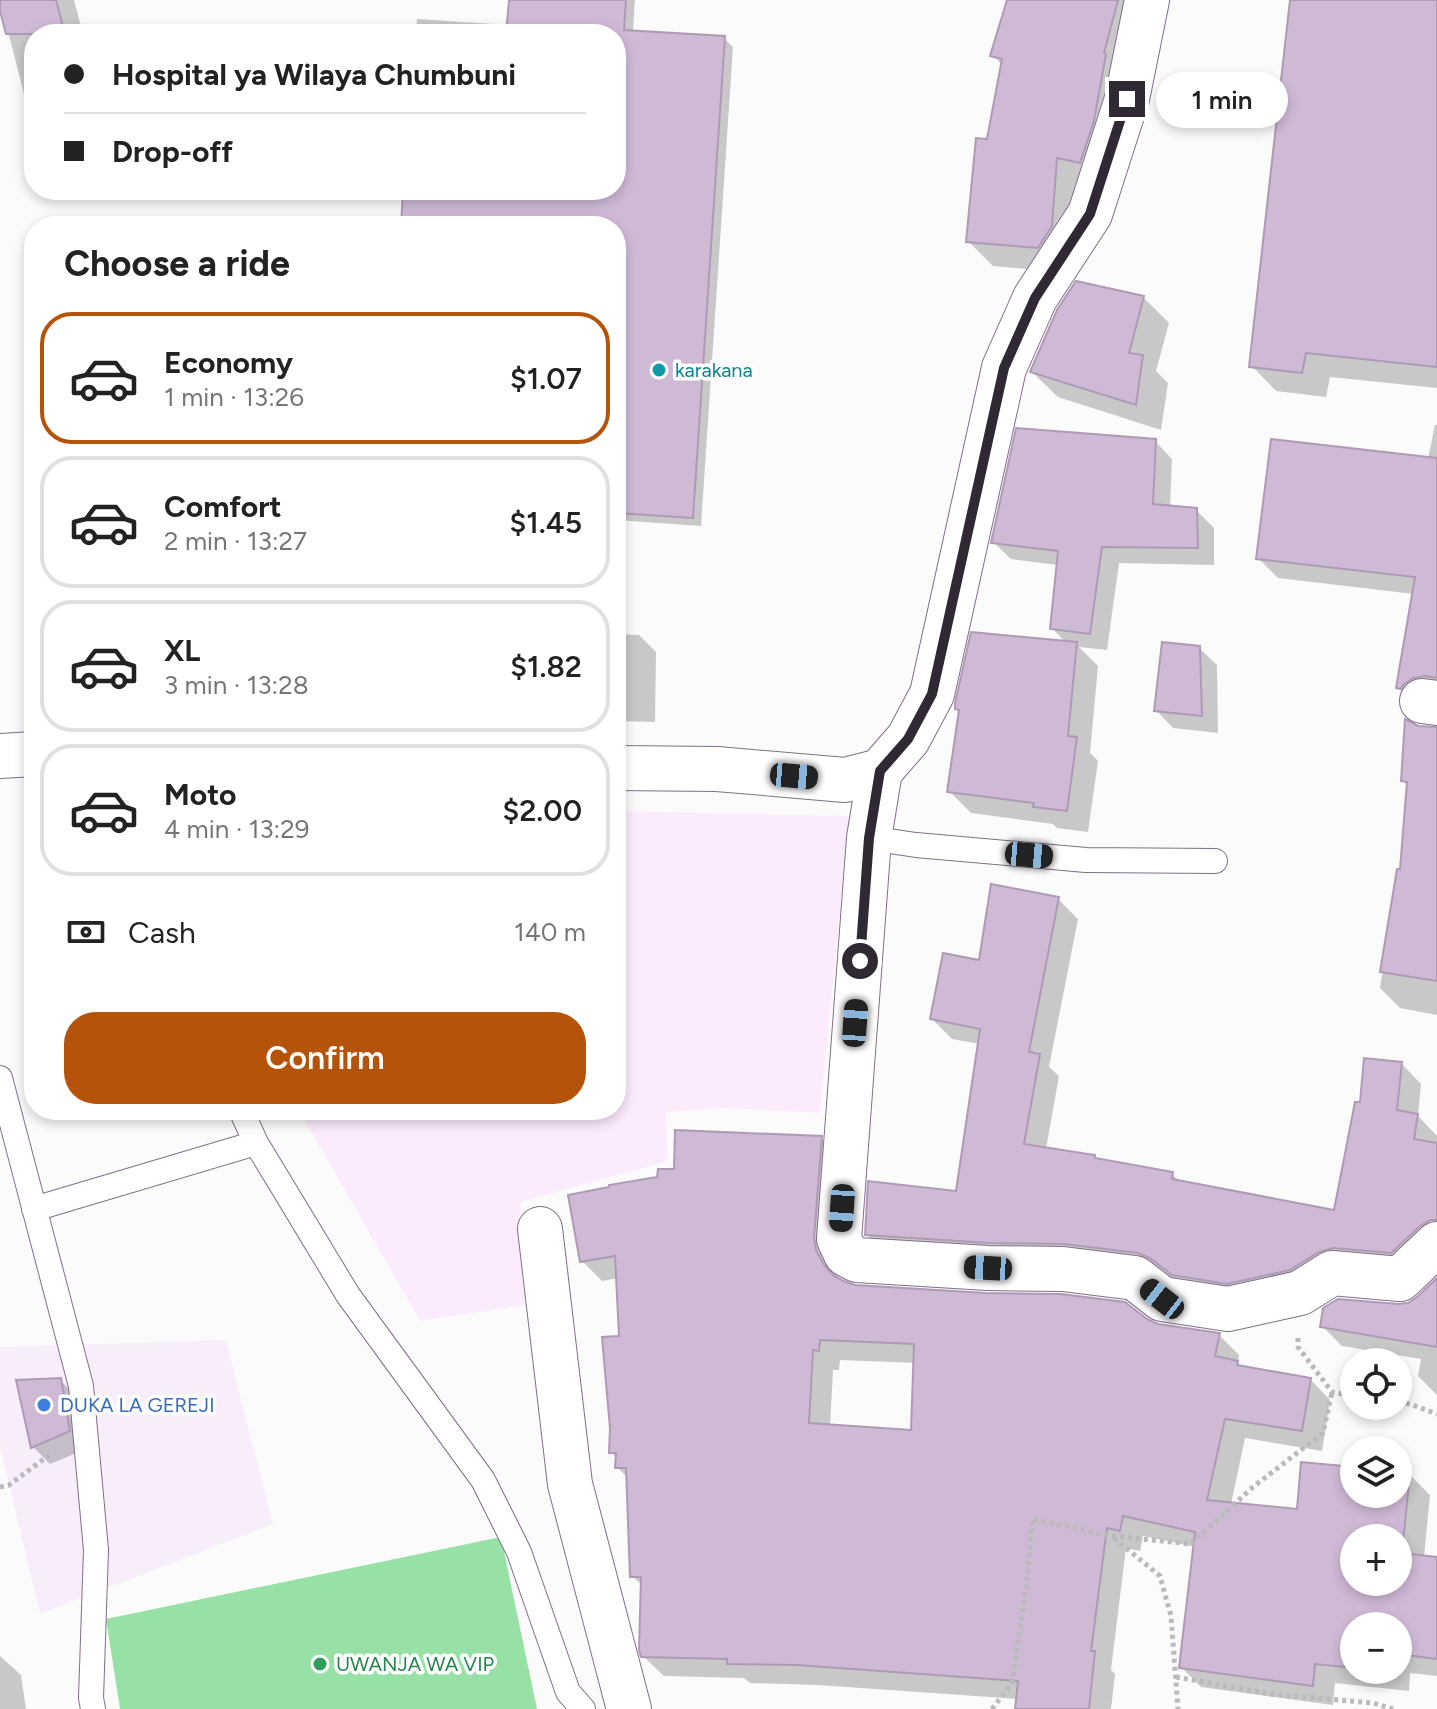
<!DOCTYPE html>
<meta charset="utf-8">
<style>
:root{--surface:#fff;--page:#f2f2f2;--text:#222;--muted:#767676;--line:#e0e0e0;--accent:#b45309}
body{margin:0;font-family:Figtree,sans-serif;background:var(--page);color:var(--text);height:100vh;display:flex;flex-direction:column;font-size:30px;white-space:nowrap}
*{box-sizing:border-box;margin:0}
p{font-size:26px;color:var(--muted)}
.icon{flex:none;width:44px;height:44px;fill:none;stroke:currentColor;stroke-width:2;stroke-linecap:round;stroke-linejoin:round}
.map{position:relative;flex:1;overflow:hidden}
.sheet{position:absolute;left:24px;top:216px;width:602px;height:904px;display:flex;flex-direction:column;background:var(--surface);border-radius:32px;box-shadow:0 4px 12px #0003}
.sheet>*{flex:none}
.banner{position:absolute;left:24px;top:24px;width:602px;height:176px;border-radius:32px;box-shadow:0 4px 12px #0003;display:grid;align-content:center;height:176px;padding:0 40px;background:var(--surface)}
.buttons{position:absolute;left:1340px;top:1348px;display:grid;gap:16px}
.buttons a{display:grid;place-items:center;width:72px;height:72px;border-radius:50%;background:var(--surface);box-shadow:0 4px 12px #0003;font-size:40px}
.end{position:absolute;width:36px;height:36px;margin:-18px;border:10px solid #302833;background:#fff;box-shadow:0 0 0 4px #fff}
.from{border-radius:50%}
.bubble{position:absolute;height:56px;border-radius:28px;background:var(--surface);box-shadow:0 4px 12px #0003;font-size:26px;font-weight:600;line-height:56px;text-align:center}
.car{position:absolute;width:24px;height:48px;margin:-24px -12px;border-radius:10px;box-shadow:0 0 6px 2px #0007;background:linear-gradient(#222 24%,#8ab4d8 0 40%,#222 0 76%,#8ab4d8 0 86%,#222 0)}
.banner b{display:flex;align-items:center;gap:28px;height:76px;font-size:30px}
.banner b+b{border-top:2px solid var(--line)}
.banner i{width:20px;height:20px;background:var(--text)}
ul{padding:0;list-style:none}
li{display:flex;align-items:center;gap:24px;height:132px;margin:0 16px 12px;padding:0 24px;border:4px solid var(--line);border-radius:32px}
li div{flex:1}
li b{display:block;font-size:30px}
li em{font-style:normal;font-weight:600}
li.current{border-color:var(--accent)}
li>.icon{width:72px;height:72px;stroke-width:1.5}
h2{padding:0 40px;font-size:36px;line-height:96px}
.pay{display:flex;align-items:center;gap:20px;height:88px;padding:0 40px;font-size:30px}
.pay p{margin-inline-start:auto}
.primary-button{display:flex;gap:16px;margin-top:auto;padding:16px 40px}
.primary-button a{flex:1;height:92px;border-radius:32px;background:var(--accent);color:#fff;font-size:32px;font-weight:600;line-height:92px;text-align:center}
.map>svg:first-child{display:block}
</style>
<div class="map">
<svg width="1437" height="1709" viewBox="0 0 1437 1709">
<rect width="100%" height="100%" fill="#fbfbfb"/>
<path fill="#f7edfb" d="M 226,1340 L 273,1524 L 40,1614 L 0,1447 L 0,1347 Z"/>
<path fill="#fcebfd" d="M 616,811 L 849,816 L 820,1113 L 721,1108 L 666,1112 L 668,1161 L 520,1202 L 531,1304 L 420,1321 L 299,1110 L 616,1110 Z"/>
<path fill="#98e1a6" d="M 501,1537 L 537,1709 L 120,1709 L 106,1619 Z"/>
<path fill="#0003" fill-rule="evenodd" d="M 0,0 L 74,0 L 83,34 L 34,34 L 34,133 Z
M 511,0 L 635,0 L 633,32 L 724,38 L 733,47 L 701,526 L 616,520 L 616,226 L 403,226 L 405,190 L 616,190 L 616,34 L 416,34 L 417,19 L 509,25 Z
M 1009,0 L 1149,0 L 1063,272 L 993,266 L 968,241 L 1002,65 L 993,55 Z
M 1292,0 L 1437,0 L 1437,388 L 1330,377 L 1326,397 L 1276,391 L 1252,366 Z
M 1143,297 L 1169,323 L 1156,371 L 1168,383 L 1161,430 L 1058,397 L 1032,372 Z
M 1435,425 L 1437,425 L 1437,697 L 1418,708 L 1398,688 L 1414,594 L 1278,578 L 1258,558 L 1428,459 Z
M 1155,441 L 1172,459 L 1170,508 L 1196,510 L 1214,528 L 1214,565 L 1119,563 L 1107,650 L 1079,647 L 1098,666 L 1090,753 L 1098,761 L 1088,832 L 1057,828 L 1053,824 L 971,813 L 949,791 L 961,712 L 957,708 L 1066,643 L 1052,628 L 1058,565 L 1011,559 L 993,542 Z
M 616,634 L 639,635 L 656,652 L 655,722 L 616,721 Z
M 1199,648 L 1217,665 L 1218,733 L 1173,728 L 1156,710 Z
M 1418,728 L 1437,729 L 1437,1015 L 1400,1008 L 1380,988 L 1398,871 L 1401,871 L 1408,786 L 1403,781 Z
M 1058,899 L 1078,919 L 1049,1067 L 1059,1076 L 1046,1149 L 1094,1156 L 1098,1160 L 1172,1174 L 1180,1182 L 1336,1212 L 1362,1105 L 1401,1063 L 1421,1084 L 1418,1116 L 1437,1136 L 1437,1248 L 1194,1295 L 1173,1278 L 1160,1273 L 887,1255 L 867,1235 L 958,1193 L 980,1044 L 952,1039 L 932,1019 L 980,963 Z
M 821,1138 L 841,1159 L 836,1272 L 841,1282 L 844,1284 L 1146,1320 L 1157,1325 L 1219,1335 L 1239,1355 L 1238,1363 L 1243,1368 L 1310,1379 L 1330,1400 L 1322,1451 L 1245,1438 L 1231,1504 L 1298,1511 L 1354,1469 L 1354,1494 L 1398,1494 L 1398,1473 L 1409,1474 L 1430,1495 L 1424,1557 L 1437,1559 L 1437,1676 L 1410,1673 L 1409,1691 L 1335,1683 L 1333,1705 L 1201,1687 L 1181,1667 L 1196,1547 L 1143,1536 L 1140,1551 L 1126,1548 L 1111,1670 L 1115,1674 L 1111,1709 L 1017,1709 L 1018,1699 L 818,1685 L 750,1683 L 744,1678 L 664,1676 L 643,1656 L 643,1586 L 632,1576 L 629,1479 L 617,1467 L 617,1458 L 611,1452 L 621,1337 L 618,1278 L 602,1281 L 582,1261 L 659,1179 L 676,1172 ZM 840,1360 L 916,1363 L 913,1433 L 830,1427 L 833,1370 L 839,1370 ZM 1354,1538 L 1398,1538 L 1398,1582 L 1354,1582 ZM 1354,1626 L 1398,1626 L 1398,1670 L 1354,1670 Z
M 1437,1281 L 1437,1395 L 1418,1376 L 1421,1359 L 1342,1346 L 1322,1326 L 1408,1305 Z
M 60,1380 L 78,1398 L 86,1449 L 50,1464 L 33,1447 Z
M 0,1656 L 21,1675 L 26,1709 L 0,1709 Z"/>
<path fill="#cfbad6" stroke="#ae9ab5" stroke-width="2" fill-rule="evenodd" d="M 0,0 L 56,0 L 65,34 L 6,34 L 0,11 Z
M 509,0 L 626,0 L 624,30 L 725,36 L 693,518 L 616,513 L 616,226 L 401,226 L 403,190 L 616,190 L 616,34 L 506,34 Z
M 1007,0 L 1118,0 L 1104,53 L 1106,54 L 1094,121 L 1080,163 L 1057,158 L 1052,226 L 1038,248 L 966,242 L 976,138 L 987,139 L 1002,59 L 990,56 Z
M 1290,0 L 1437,0 L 1437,367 L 1306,353 L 1302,373 L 1249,367 Z
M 1076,281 L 1144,296 L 1129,353 L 1143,355 L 1136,405 L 1030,372 L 1057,310 Z
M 1016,428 L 1156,439 L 1153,504 L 1197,508 L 1198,548 L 1102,547 L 1090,634 L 1050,629 L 1058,551 L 991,543 Z
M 1271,439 L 1437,458 L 1437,678 L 1425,676 L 1413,678 L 1403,685 L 1401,689 L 1396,688 L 1415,577 L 1256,559 Z
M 971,632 L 1077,642 L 1068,736 L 1077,737 L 1067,811 L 1033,807 L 1034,803 L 947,792 L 959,710 L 955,709 L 955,703 Z
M 1162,642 L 1200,646 L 1202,716 L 1154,711 Z
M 1405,719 L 1418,726 L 1437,727 L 1437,981 L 1380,972 L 1397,869 L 1400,869 L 1407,782 L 1401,781 Z
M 991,884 L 1059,897 L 1029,1052 L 1040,1054 L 1024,1144 L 1095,1155 L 1095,1158 L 1173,1172 L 1172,1179 L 1334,1210 L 1355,1102 L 1360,1102 L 1364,1058 L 1402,1062 L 1397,1110 L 1418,1114 L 1414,1139 L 1437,1143 L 1437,1220 L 1430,1220 L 1420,1226 L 1391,1253 L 1333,1248 L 1319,1252 L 1290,1270 L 1227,1284 L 1172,1275 L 1150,1258 L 1138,1253 L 1064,1244 L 989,1243 L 865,1235 L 868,1181 L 956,1191 L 980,1029 L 930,1019 L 943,953 L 979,960 Z
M 675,1130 L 822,1136 L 814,1238 L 816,1250 L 824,1265 L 834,1276 L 846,1282 L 855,1285 L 986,1293 L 1061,1294 L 1125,1302 L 1147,1319 L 1158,1324 L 1220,1333 L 1215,1356 L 1238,1361 L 1237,1365 L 1311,1378 L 1302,1431 L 1225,1419 L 1207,1500 L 1297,1509 L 1301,1462 L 1354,1467 L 1354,1494 L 1398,1494 L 1398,1471 L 1410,1472 L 1402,1553 L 1437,1557 L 1437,1659 L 1398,1654 L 1398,1626 L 1354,1626 L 1354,1668 L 1315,1664 L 1313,1686 L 1179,1668 L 1195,1532 L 1123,1516 L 1120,1531 L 1107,1528 L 1091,1651 L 1095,1651 L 1089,1709 L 1015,1709 L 1018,1681 L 797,1665 L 727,1664 L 727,1659 L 641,1657 L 639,1650 L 641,1577 L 630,1577 L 626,1468 L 615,1468 L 616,1453 L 609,1453 L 610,1428 L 602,1337 L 619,1336 L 615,1256 L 580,1262 L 568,1195 L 609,1187 L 609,1185 L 657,1177 L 658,1169 L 674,1169 ZM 820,1340 L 914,1344 L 911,1430 L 809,1423 L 813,1350 L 819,1351 ZM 1354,1538 L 1398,1538 L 1398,1582 L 1354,1582 Z
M 1437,1278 L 1437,1347 L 1320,1327 L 1323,1308 L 1338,1299 L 1398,1304 L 1408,1303 L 1417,1297 Z
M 61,1378 L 70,1431 L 31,1448 L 16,1380 Z"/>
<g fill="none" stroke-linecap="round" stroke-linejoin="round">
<g stroke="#826e88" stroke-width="26">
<path id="service" d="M 869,838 L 916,845 L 1086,860 L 1215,861
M 0,1078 L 81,1386 L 96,1550 L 91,1698 L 93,1709
M 241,1110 L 256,1143 L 348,1295 L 483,1480 L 519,1552 L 568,1692 L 583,1709
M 34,1209 L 256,1143"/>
</g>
<g stroke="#826e88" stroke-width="46">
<path id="minor" d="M 1422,701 L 1437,703
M 0,756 L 34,754
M 616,768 L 717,769 L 845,780 L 880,771 L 908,739 L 932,694 L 1004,368 L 1035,298 L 1090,214 L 1127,99 L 1147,0
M 880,771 L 869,838 L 839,1239 L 846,1254 L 857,1260 L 988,1268 L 1063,1269 L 1135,1278 L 1162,1299 L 1228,1309 L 1300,1293 L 1332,1273 L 1400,1279 L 1437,1244
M 540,1229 L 570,1484 L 629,1709"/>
</g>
<path stroke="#bbb9bc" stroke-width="5" stroke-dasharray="4 4" stroke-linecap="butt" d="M 1298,1338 L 1298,1347 L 1332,1392 L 1354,1396
M 1398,1402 L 1410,1404 L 1437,1414
M 0,1487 L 9,1485 L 52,1453
M 1114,1538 L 1160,1576 L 1171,1616 L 1178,1709
M 1176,1677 L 1270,1694 L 1373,1703 L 1393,1709
M 992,1709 L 1012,1683 L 1027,1581 L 1032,1519 L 1111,1536 L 1191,1544 L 1253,1487 L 1323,1433 L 1332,1392"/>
<use href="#service" stroke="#fff" stroke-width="24"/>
<use href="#minor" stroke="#fff" stroke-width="44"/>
</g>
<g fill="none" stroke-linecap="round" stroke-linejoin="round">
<path stroke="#302833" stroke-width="10" d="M 860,961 L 869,838 L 880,771 L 908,739 L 932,694 L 1004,368 L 1035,298 L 1090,214 L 1127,99"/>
</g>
<circle fill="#0f9aa8" stroke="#fff" stroke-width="3" cx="659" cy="370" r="8"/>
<circle fill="#3f7fe0" stroke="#fff" stroke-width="3" cx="44" cy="1405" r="8"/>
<circle fill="#2e9e5b" stroke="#fff" stroke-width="3" cx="320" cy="1664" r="8"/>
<g text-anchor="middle" stroke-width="7" stroke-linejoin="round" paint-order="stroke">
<g font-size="20" fill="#0d838f" stroke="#fff" text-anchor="start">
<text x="675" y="377">karakana</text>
</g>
<g font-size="20" fill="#366cbe" stroke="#fff" text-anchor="start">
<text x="60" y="1412">DUKA LA GEREJI</text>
</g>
<g font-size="20" fill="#27864d" stroke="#fff" text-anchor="start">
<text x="336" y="1671">UWANJA WA VIP</text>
</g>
</g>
</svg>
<div class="buttons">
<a><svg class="icon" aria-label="locate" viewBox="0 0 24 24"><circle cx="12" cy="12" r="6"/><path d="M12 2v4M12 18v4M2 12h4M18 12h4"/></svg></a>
<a><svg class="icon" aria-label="layers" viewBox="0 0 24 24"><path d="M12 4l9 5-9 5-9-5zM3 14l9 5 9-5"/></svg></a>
<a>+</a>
<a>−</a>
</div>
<i class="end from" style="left:860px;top:961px"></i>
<i class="end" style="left:1127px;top:99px"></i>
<div class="bubble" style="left:1156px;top:72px;width:132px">1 min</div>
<i class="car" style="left:794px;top:776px;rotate:95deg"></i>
<i class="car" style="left:1029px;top:855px;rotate:95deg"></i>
<i class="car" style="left:855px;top:1023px;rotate:4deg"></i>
<i class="car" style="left:842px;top:1208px;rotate:184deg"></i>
<i class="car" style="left:988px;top:1268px;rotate:273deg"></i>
<i class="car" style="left:1162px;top:1299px;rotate:308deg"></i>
<div class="banner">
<b><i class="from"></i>Hospital ya Wilaya Chumbuni</b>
<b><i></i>Drop-off</b>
</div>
<section class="sheet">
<h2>Choose a ride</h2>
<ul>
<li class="current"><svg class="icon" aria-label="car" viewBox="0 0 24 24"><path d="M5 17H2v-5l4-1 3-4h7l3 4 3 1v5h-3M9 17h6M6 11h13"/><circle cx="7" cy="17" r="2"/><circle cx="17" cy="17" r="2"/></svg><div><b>Economy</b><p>1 min · 13:26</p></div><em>$1.07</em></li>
<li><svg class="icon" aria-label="car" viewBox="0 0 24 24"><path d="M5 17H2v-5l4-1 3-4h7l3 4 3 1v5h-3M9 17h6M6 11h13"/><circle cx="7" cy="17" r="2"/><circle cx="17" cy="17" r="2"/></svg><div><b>Comfort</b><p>2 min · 13:27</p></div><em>$1.45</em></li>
<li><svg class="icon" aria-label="car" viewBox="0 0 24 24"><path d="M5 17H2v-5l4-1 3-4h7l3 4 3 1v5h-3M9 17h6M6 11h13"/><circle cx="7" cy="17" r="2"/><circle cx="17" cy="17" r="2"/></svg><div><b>XL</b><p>3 min · 13:28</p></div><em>$1.82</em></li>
<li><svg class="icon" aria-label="car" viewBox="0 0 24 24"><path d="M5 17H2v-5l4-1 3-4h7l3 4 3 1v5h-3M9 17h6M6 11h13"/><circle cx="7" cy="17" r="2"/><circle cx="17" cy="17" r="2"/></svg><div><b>Moto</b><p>4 min · 13:29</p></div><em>$2.00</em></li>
</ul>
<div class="pay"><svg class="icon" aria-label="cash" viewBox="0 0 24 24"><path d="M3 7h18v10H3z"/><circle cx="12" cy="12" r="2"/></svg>Cash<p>140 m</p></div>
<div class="primary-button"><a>Confirm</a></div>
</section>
</div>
